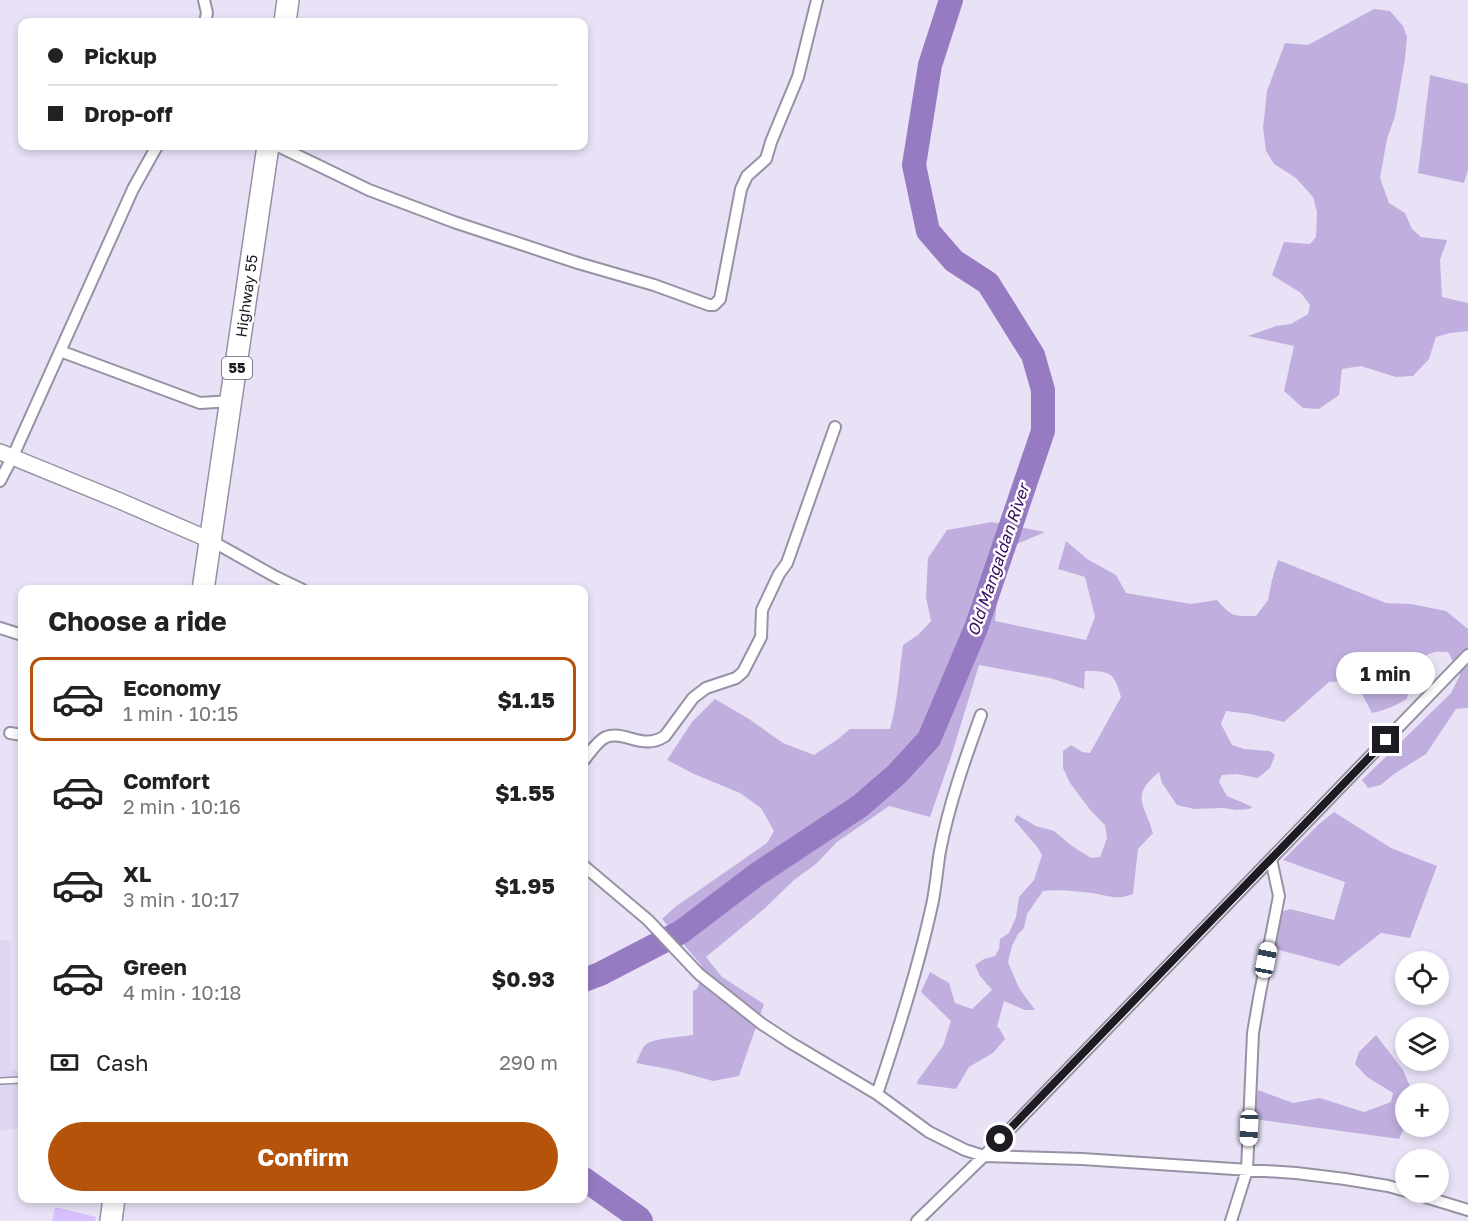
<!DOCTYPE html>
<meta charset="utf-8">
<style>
:root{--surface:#fff;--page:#f2f2f2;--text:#222;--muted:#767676;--line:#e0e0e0;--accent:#b45309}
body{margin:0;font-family:"Golos Text",sans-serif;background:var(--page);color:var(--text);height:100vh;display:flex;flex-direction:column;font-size:22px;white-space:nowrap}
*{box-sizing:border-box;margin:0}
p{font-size:20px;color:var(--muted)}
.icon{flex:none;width:33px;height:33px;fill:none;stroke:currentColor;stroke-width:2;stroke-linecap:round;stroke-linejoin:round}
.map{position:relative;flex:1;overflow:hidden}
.details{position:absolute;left:18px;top:585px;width:570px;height:618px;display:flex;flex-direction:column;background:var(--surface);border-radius:12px;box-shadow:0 3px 9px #0003}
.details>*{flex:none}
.top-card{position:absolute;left:18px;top:18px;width:570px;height:132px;border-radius:12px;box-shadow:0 3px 9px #0003;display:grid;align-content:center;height:132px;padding:0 30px;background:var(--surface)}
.tools{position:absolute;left:1395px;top:951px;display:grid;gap:12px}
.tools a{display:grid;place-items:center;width:54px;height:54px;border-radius:50%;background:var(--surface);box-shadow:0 3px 9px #0003;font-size:30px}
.end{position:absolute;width:27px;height:27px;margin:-14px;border:8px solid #1e1b22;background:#fff;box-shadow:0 0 0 3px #fff}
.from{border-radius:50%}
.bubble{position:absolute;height:42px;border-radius:21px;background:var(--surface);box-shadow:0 3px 9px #0003;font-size:20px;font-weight:700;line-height:42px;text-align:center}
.car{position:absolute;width:18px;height:36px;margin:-18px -9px;border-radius:8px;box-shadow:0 0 4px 2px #0007;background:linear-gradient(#fff 24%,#345 0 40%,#fff 0 76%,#345 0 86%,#fff 0)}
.top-card b{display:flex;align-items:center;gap:21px;height:57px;font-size:22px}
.top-card b+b{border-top:2px solid var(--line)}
.top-card i{width:15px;height:15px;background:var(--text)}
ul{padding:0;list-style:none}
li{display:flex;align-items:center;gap:18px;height:84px;margin:0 12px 9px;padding:0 18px;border:3px solid transparent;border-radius:12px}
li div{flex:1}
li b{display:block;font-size:22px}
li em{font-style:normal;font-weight:700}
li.selected{border-color:var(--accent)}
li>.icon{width:54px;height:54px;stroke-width:1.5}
h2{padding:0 30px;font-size:27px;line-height:72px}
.pay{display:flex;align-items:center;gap:15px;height:66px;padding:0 30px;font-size:22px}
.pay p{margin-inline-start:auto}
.button{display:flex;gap:12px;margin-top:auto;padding:12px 30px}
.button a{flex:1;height:69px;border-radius:36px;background:var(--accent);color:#fff;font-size:24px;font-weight:700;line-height:69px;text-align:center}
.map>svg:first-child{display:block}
</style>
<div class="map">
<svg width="1468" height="1221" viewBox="0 0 1468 1221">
<rect width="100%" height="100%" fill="#e9e2f7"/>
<path fill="#dfd6f2" d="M 0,940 L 11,941 L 11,1070 L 22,1071 L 22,1128 L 0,1131 Z"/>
<path fill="#c0afde" d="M 1374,9 L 1390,11 L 1403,26 L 1407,37 L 1405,59 L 1395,116 L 1387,139 L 1380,178 L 1389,203 L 1405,213 L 1412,229 L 1421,237 L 1447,240 L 1440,260 L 1442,297 L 1468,303 L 1468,331 L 1450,333 L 1436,337 L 1429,359 L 1413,376 L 1396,377 L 1361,366 L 1342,369 L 1339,395 L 1319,409 L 1303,408 L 1284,391 L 1294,346 L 1248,336 L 1276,326 L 1291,324 L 1308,314 L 1310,305 L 1301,293 L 1272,275 L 1284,242 L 1310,244 L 1316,237 L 1317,212 L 1313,197 L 1296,178 L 1274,164 L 1266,151 L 1263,128 L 1267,91 L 1285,43 L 1308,45 Z
M 1430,75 L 1468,84 L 1468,170 L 1464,183 L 1418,173 Z
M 992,522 L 1045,532 L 1017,544 L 998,589 L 995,621 L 1086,640 L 1095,617 L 1085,577 L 1058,569 L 1066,541 L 1087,559 L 1116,575 L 1126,593 L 1191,604 L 1217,600 C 1232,617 1233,616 1256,616 L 1268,600 L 1272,580 L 1278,560 L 1386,603 L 1411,604 L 1446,611 L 1468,629 L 1468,708 L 1456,709 L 1426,754 L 1394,774 L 1381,785 L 1368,788 L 1362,780 L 1451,693 L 1460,675 L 1448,652 C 1443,652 1437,651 1432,653 C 1412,659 1410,681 1407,699 C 1395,706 1386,710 1372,713 L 1362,694 L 1343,681 L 1329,682 L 1284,722 L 1250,714 L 1226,711 L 1221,724 L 1232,745 L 1244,749 L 1270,751 L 1275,755 L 1270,768 L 1258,778 L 1236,774 L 1222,775 L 1219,782 L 1227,796 L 1253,807 L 1249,809 L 1236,810 L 1223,808 L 1194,809 L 1177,805 L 1162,783 L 1159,772 C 1130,796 1144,803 1153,833 L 1138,849 L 1133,894 C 1115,901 1109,895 1091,893 C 1075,891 1059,889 1043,891 L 1027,914 L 1024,928 L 1018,934 L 1012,946 L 1008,962 L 1019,988 L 1035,1010 L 1025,1010 L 1004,1001 L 997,1027 L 999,1028 L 1005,1039 L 993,1053 L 969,1067 L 956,1089 L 917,1084 L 918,1080 L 943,1046 L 951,1021 L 921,992 L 930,972 L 949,983 L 955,1003 L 972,1009 L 992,990 L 980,976 L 975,965 L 984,959 L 995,956 L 999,949 L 1000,939 L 1009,933 L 1016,917 L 1019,897 L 1034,880 L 1042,855 L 1038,848 L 1014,820 L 1017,815 L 1036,826 L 1054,831 L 1072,846 L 1091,858 L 1100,857 L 1107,838 L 1105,825 L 1091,811 L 1070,783 L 1063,768 L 1063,751 L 1071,745 L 1082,752 L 1090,753 L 1121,697 C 1114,672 1110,671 1085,671 L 1084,689 L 1050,678 L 979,665 L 951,757 L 930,817 L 889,806 L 837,842 L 816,864 L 794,880 L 764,909 L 706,957 L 722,977 L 764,1004 L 739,1076 L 713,1081 L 673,1070 L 636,1063 C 639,1057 641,1050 645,1045 C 652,1038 681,1037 693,1035 L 693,991 L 698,988 L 702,966 L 662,919 L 675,907 L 767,843 L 774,831 L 761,808 L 740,793 L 694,774 L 667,760 L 692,722 L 715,699 L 749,719 L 783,743 L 814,755 L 838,739 L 850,729 L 890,729 C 898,701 899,673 903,645 L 918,635 L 931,621 L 926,597 L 928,558 L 947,530 Z
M 1334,812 L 1391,848 L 1437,866 L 1410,938 L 1381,933 L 1339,966 L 1264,946 L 1270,916 L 1290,909 L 1334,920 L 1345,882 L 1283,860 L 1318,825 Z
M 1376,1035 L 1403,1070 L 1413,1093 L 1406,1094 L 1405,1126 L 1399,1139 L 1254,1119 L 1258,1090 L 1293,1103 L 1320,1098 L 1364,1112 L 1391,1102 L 1393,1093 L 1367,1077 L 1355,1064 L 1359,1052 Z"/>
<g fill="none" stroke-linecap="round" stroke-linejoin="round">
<path stroke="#967bc2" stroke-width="24" d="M 584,980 L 600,974 L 681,932 L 756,875 L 860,806 L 897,774 L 929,739 L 976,628 L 1043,431 L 1043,390 L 1033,355 L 988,283 L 954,261 L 928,231 L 914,165 L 930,65 L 951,0
M 584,1179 L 639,1218 L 641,1221"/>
</g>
<path fill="#d6c0fd" d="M 55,1207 L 96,1217 L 95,1221 L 52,1221 Z"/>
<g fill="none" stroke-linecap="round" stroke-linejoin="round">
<g stroke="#9791a4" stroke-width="8">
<path id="lane" d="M 0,1081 L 22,1080"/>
</g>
<g stroke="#9791a4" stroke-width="14">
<path id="street" d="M 204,0 L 207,13 L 205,22
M 278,146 L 369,190 L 454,222 L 578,263 L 654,285 L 709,305 L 714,305 L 720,299 L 741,189 L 747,176 L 766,159 L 771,142 L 798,77 L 817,0
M 60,351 L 200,403 L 232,401
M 0,481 L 13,456 L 133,189 L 157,146
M 210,540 L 276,577 L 303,590
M 0,628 L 22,635
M 10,733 L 22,735
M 584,760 C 590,753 597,741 606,737 C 625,730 643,751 665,736 L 693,698 L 706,688 L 736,678 L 743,672 L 761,637 L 762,610 L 779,574 L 787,563 L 835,427
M 584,866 L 648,920 L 699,974 L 762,1024 L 791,1043 L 877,1094 L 929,1132 L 965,1150 L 984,1156 L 1082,1159 L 1296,1173 L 1345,1179 L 1388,1186 L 1406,1191
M 877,1094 C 898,1032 918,969 932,905 C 936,887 937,869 940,851 C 949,804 965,759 981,715
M 1409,1192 L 1468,1210
M 917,1221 L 984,1156 L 1468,655
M 1231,1221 L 1247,1170 L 1253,1033 L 1259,998 L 1279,896 L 1271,859"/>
</g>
<g stroke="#9791a4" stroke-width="18">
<path id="secondary" d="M 0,452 L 120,501 L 210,540"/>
</g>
<g stroke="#9791a4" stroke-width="24">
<path id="highway" d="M 285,22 L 288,0
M 203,590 L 268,146
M 111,1221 L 114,1198"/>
</g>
<use href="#lane" stroke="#fff" stroke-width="5"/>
<use href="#street" stroke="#fff" stroke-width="10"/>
<use href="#secondary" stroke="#fff" stroke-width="15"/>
<use href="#highway" stroke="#fff" stroke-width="21"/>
</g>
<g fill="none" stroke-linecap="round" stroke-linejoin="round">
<path stroke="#1e1b22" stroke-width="8" d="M 1000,1139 L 1386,740"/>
</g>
<g text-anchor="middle" stroke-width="5" stroke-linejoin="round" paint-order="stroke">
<rect fill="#fff" stroke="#625f64" stroke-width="1.5" x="222" y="357" width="30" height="22" rx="4.5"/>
<g font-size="14" font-weight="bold" fill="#1e1b22">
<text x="237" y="373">55</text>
</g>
<g font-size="15" fill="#1e1b22" stroke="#fff">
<text transform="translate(247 296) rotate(-82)" y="5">Highway 55</text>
</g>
<g font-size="16" font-style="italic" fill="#370860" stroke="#fff">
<text transform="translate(998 560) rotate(-71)" y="6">Old Mangaldan River</text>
</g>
</g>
</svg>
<div class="tools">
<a><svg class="icon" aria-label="locate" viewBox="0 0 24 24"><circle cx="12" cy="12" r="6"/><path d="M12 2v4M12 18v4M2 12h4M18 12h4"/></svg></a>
<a><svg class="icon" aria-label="layers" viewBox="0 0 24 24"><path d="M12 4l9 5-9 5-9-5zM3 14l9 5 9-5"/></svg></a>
<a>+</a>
<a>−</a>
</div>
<i class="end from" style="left:1000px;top:1139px"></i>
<i class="end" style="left:1386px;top:740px"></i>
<div class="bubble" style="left:1336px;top:652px;width:99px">1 min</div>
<i class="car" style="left:1266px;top:960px;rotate:11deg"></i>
<i class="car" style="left:1249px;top:1128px;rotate:182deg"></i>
<div class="top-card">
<b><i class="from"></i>Pickup</b>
<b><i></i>Drop-off</b>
</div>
<section class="details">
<h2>Choose a ride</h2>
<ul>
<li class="selected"><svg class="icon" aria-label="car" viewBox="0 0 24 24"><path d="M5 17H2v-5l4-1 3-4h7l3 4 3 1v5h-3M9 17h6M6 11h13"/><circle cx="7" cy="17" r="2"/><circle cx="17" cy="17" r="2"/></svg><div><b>Economy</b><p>1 min · 10:15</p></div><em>$1.15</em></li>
<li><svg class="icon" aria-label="car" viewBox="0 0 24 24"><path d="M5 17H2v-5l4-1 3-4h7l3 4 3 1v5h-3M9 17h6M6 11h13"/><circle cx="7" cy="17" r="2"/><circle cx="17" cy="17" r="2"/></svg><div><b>Comfort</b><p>2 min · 10:16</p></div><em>$1.55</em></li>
<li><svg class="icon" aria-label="car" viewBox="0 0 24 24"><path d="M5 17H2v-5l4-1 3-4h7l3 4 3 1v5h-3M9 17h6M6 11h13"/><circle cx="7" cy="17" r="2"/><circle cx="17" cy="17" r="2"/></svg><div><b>XL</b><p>3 min · 10:17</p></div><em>$1.95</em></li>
<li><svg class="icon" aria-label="car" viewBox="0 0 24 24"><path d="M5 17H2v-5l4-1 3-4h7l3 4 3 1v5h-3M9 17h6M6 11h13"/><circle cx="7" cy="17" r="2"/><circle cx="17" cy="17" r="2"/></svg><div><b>Green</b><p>4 min · 10:18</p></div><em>$0.93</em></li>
</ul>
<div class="pay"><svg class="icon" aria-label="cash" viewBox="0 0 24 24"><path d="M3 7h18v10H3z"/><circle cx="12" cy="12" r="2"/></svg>Cash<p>290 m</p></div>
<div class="button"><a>Confirm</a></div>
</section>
</div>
